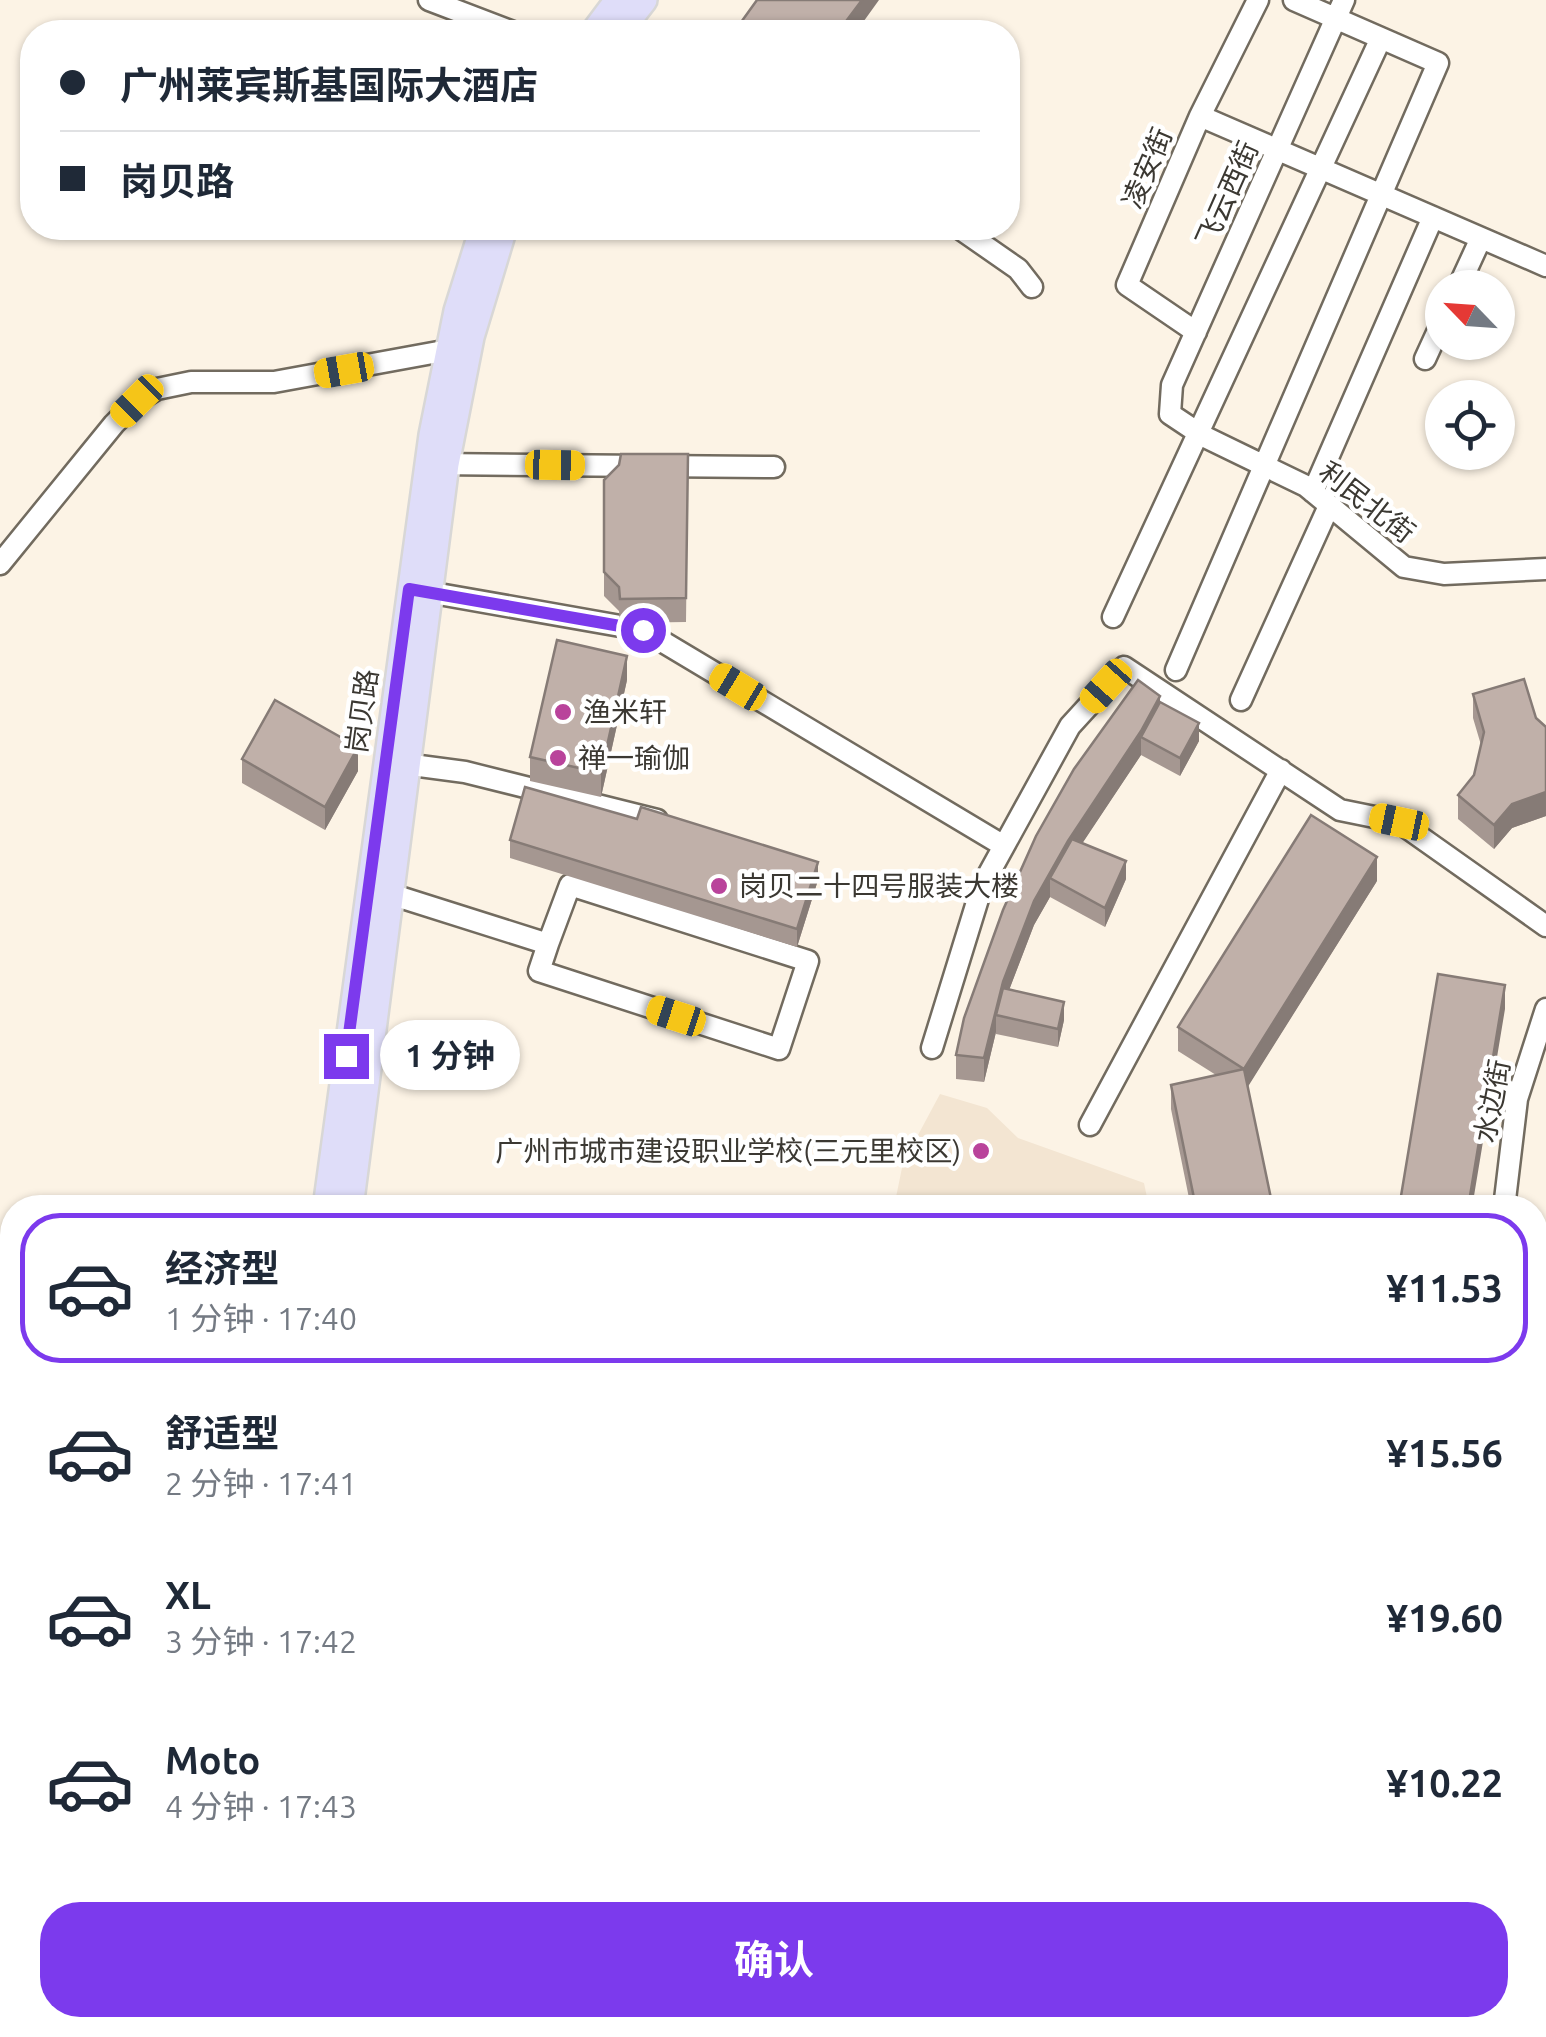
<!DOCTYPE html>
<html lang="zh">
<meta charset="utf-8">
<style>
:root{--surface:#fff;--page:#f2f2f3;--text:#1f2937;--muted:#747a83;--line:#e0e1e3;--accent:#7c3aed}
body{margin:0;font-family:Ubuntu,"Noto Sans SC",sans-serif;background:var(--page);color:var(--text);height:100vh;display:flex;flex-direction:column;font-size:38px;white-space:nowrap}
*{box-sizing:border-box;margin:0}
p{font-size:32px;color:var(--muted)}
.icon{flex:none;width:55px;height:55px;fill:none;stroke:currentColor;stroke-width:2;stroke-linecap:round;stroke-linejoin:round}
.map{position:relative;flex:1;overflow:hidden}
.details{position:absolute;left:0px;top:1195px;width:1548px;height:842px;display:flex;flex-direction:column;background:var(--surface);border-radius:40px 40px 0 0;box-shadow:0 2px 8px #0004}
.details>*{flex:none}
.banner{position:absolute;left:20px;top:20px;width:1000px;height:220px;border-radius:40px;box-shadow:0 2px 8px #0004;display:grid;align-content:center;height:220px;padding:0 40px;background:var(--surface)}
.needle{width:65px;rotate:295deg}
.buttons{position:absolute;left:1425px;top:270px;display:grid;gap:20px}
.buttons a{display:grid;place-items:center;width:90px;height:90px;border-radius:50%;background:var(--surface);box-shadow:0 2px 8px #0004;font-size:50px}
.end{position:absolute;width:45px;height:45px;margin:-22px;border:12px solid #7c3aed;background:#fff;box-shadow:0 0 0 5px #fff}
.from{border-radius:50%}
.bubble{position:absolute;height:70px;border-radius:35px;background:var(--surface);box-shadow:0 2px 8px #0004;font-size:32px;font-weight:700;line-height:70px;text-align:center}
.car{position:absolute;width:30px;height:60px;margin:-30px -15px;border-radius:12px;box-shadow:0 0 8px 2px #0007;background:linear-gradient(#f5c518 24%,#345 0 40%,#f5c518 0 76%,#345 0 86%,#f5c518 0)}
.banner b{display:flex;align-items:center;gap:35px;height:95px;font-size:38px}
.banner b+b{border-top:2px solid var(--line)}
.banner i{width:25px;height:25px;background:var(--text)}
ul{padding:18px 0 0;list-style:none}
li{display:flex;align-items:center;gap:30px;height:150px;margin:0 20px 15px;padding:0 20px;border:5px solid transparent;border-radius:40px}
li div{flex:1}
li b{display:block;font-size:38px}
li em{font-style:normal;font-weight:700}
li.current{border-color:var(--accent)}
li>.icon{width:90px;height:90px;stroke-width:1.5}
.button{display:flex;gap:20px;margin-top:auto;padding:20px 40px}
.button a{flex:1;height:115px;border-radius:40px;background:var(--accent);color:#fff;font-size:40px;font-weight:700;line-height:115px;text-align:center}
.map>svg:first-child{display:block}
</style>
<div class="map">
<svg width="1546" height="2037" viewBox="0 0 1546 2037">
<rect width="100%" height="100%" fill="#fcf3e5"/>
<path fill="#f3e5d2" d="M 940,1094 L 987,1108 L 1018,1138 L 1144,1183 L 1149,1207 L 894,1207 L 903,1163 Z"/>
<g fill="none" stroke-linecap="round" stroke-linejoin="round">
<g stroke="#726b5f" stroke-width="25">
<path id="minor" d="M 429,0 L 513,32
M 1344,0 L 1172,385 L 1170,414 L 1203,436 L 1306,486 L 1404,567 L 1444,574 L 1546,569
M 1200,116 L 1546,266
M 959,228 L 1018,269 L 1032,287
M 1458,288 L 1481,238
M 1196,332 L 1127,285 L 1200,116 L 1258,0
M 1425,359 L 1442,322
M 434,464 L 774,467
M 1313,492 L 1433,217
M 0,564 L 114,424 L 137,401 L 157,389 L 191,382 L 274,382 L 460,348
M 416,590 L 643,630 L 1004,846
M 1113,617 L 1381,38
M 1176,670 L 1438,63 L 1294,0
M 1241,700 L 1329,506
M 397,763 L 465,772 L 657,820
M 390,894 L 548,944 L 570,885 L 808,961 L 779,1049 L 539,971 L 548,944
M 932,1048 L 982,886 L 1070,726 L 1124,667 L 1340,810 L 1399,822 L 1546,926
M 1090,1125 L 1281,770
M 1504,1208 L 1517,1099 L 1546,1009
M 1006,2037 L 1017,2025"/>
</g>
<g stroke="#d8d7d6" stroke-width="30">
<path id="major" d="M 594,32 L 618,0
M 619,32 L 644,0
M 326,1208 L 432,435 L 457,311 L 483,228
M 350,1208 L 446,464 L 471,337 L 504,228
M 0,1602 L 12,1609
M 0,1648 L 12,1654
M 0,1852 L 12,1835
M 0,1910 L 12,1893
M 558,2025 L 569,2037
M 618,2025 L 629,2037"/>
</g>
<g stroke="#d8d7d6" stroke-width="35">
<path id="highway" d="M 0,1622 L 12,1628
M 589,2025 L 600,2037"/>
</g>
<use href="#minor" stroke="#fff" stroke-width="20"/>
<use href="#major" stroke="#dfddf9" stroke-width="25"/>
<use href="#highway" stroke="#cac6f5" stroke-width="30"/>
</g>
<path fill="#a59791" d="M 688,454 L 686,622 L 620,623 L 619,611 L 604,596 L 604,480 Z
M 627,680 L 601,797 L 530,781 L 530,757 Z
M 1473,694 L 1536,718 L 1546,727 L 1546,816 L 1512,828 L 1494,849 L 1458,819 L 1458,795 L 1474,775 L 1481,745 L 1473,718 Z
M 1160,702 L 1199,741 L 1180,776 L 1141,755 L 1082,843 L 1126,879 L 1105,927 L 1050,897 L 1034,925 L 1009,990 L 1064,1020 L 1058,1047 L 996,1034 L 996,1032 L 984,1082 L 956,1079 L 956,1055 L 1003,910 Z
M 242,759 L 358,771 L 325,830 L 242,783 Z
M 510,840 L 818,880 L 797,947 L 510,858 Z
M 1377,881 L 1247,1087 L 1273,1208 L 1191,1208 L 1171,1109 L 1171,1085 L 1216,1075 L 1178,1051 L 1178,1027 Z
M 0,1361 L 12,1364 L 12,1528 L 0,1526 Z
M 79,2025 L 102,2025 L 98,2033 Z
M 305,2025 L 401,2025 L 393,2037 L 327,2037 Z
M 129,2030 L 164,2037 L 129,2037 Z"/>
<path fill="#867b76" d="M 862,0 L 879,0 L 856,32 L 838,32 Z
M 627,656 L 627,680 L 601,797 L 601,773 Z
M 1160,696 L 1160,720 L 1141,737 L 1141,755 L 1068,865 L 1050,878 L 1050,897 L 1034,925 L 1003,1006 L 996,1015 L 996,1032 L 984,1082 L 984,1058 L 1003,982 L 1034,901 L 1068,841 Z
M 1199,723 L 1199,741 L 1180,776 L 1180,758 Z
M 358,747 L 358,771 L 325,830 L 325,807 Z
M 1546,792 L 1546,816 L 1512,828 L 1494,849 L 1494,825 L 1512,804 Z
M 1377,857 L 1377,881 L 1244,1093 L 1244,1069 Z
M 1126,861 L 1126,879 L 1105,927 L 1105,908 Z
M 818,862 L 818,880 L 797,947 L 797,929 Z
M 1505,985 L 1505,1009 L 1472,1208 L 1468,1208 Z
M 1064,1002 L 1064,1020 L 1058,1047 L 1058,1029 Z
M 162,2025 L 170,2025 L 164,2037 L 156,2037 Z
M 235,2025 L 243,2025 L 237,2037 L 230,2037 Z
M 384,2025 L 401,2025 L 393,2037 L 376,2037 Z
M 479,2025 L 492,2025 L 492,2031 L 488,2037 L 470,2037 Z"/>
<path fill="#c0b0a9" stroke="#867b76" stroke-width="2.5" d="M 757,0 L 862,0 L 838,32 L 734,32 Z
M 621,454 L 688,454 L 686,598 L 620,599 L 619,587 L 604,572 L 604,480 L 619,465 Z
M 557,640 L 627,656 L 601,773 L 530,757 Z
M 1524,679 L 1536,718 L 1546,727 L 1546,792 L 1512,804 L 1494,825 L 1458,795 L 1474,775 L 1484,732 L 1473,694 Z
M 1138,680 L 1160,696 L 1141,731 L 1068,841 L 1034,901 L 1003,982 L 984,1058 L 956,1055 L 964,1018 L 1003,910 L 1036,836 L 1074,769 Z
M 275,700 L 358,747 L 325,807 L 242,759 Z
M 1160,702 L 1199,723 L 1180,758 L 1141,737 Z
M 525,787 L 637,819 L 641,807 L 818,862 L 797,929 L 510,840 Z
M 1311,815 L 1377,857 L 1244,1069 L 1178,1027 Z
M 1072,839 L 1126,861 L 1105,908 L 1050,878 Z
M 1438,974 L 1505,985 L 1468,1208 L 1399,1208 Z
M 1003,988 L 1064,1002 L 1058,1029 L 996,1015 Z
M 1244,1069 L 1273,1208 L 1196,1208 L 1171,1085 Z
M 0,1361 L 12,1364 L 12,1504 L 0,1502 Z
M 131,2025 L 162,2025 L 156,2037 L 145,2037 L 129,2030 Z
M 203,2025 L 235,2025 L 230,2037 L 198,2037 Z
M 339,2025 L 384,2025 L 376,2037 L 331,2037 Z
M 408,2025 L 479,2025 L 470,2037 L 401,2037 Z"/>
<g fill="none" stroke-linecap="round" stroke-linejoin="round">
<path stroke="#7c3aed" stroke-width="12" d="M 346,1056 L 409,589 L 643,630"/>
</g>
<g fill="#b9439b" stroke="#fff" stroke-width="4">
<circle cx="563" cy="712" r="10"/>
<circle cx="558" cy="758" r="10"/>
<circle cx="719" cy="886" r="10"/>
<circle cx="981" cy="1151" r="10"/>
</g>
<g text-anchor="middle" stroke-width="9" stroke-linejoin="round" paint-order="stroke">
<g font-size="28" fill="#3b3832" stroke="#fff">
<text transform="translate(1147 168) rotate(-67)" y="10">凌安街</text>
<text transform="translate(1227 194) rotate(-66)" y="10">飞云西街</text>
<text transform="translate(1367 502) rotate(38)" y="10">利民北街</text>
<text transform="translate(362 711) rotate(-82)" y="10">岗贝路</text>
<text transform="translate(1492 1101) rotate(-79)" y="10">水边街</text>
</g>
<g font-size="28" fill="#3b3832" stroke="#fff" text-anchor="start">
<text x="583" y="722">渔米轩</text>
<text x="578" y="768">禅一瑜伽</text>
<text x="739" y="896">岗贝二十四号服装大楼</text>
<text x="961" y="1161" text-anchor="end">广州市城市建设职业学校(三元里校区)</text>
</g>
</g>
</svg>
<div class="buttons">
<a><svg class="needle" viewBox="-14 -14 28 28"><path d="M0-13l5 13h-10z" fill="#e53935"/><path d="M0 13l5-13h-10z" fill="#747a83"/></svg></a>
<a><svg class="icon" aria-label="locate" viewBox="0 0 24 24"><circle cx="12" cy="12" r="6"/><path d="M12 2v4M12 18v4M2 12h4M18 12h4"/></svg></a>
</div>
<i class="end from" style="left:643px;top:630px"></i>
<i class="end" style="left:346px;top:1056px"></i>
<div class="bubble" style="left:380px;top:1020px;width:140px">1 分钟</div>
<i class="car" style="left:344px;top:370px;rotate:260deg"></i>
<i class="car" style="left:137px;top:401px;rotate:225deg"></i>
<i class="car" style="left:555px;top:465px;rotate:91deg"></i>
<i class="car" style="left:1106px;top:686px;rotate:222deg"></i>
<i class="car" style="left:738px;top:687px;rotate:301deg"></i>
<i class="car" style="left:1399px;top:822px;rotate:282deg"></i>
<i class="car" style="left:676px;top:1016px;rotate:288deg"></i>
<div class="banner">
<b><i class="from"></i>广州莱宾斯基国际大酒店</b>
<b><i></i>岗贝路</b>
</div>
<section class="details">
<ul>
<li class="current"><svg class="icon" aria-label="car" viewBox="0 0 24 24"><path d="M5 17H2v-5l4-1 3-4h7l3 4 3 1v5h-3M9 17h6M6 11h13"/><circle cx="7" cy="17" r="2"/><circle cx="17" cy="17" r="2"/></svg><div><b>经济型</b><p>1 分钟 · 17:40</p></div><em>¥11.53</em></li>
<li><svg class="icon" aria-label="car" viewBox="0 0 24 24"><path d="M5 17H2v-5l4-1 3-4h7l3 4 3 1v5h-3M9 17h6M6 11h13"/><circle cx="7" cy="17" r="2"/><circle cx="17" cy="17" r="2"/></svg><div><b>舒适型</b><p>2 分钟 · 17:41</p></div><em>¥15.56</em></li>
<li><svg class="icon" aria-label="car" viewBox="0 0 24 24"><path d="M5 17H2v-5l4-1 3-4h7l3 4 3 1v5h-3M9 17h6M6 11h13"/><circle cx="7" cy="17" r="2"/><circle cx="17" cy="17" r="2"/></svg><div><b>XL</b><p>3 分钟 · 17:42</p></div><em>¥19.60</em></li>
<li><svg class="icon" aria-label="car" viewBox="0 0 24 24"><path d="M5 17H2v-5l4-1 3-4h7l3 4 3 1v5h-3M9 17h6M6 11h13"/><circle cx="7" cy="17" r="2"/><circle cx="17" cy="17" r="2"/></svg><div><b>Moto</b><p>4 分钟 · 17:43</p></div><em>¥10.22</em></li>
</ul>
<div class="button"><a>确认</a></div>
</section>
</div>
